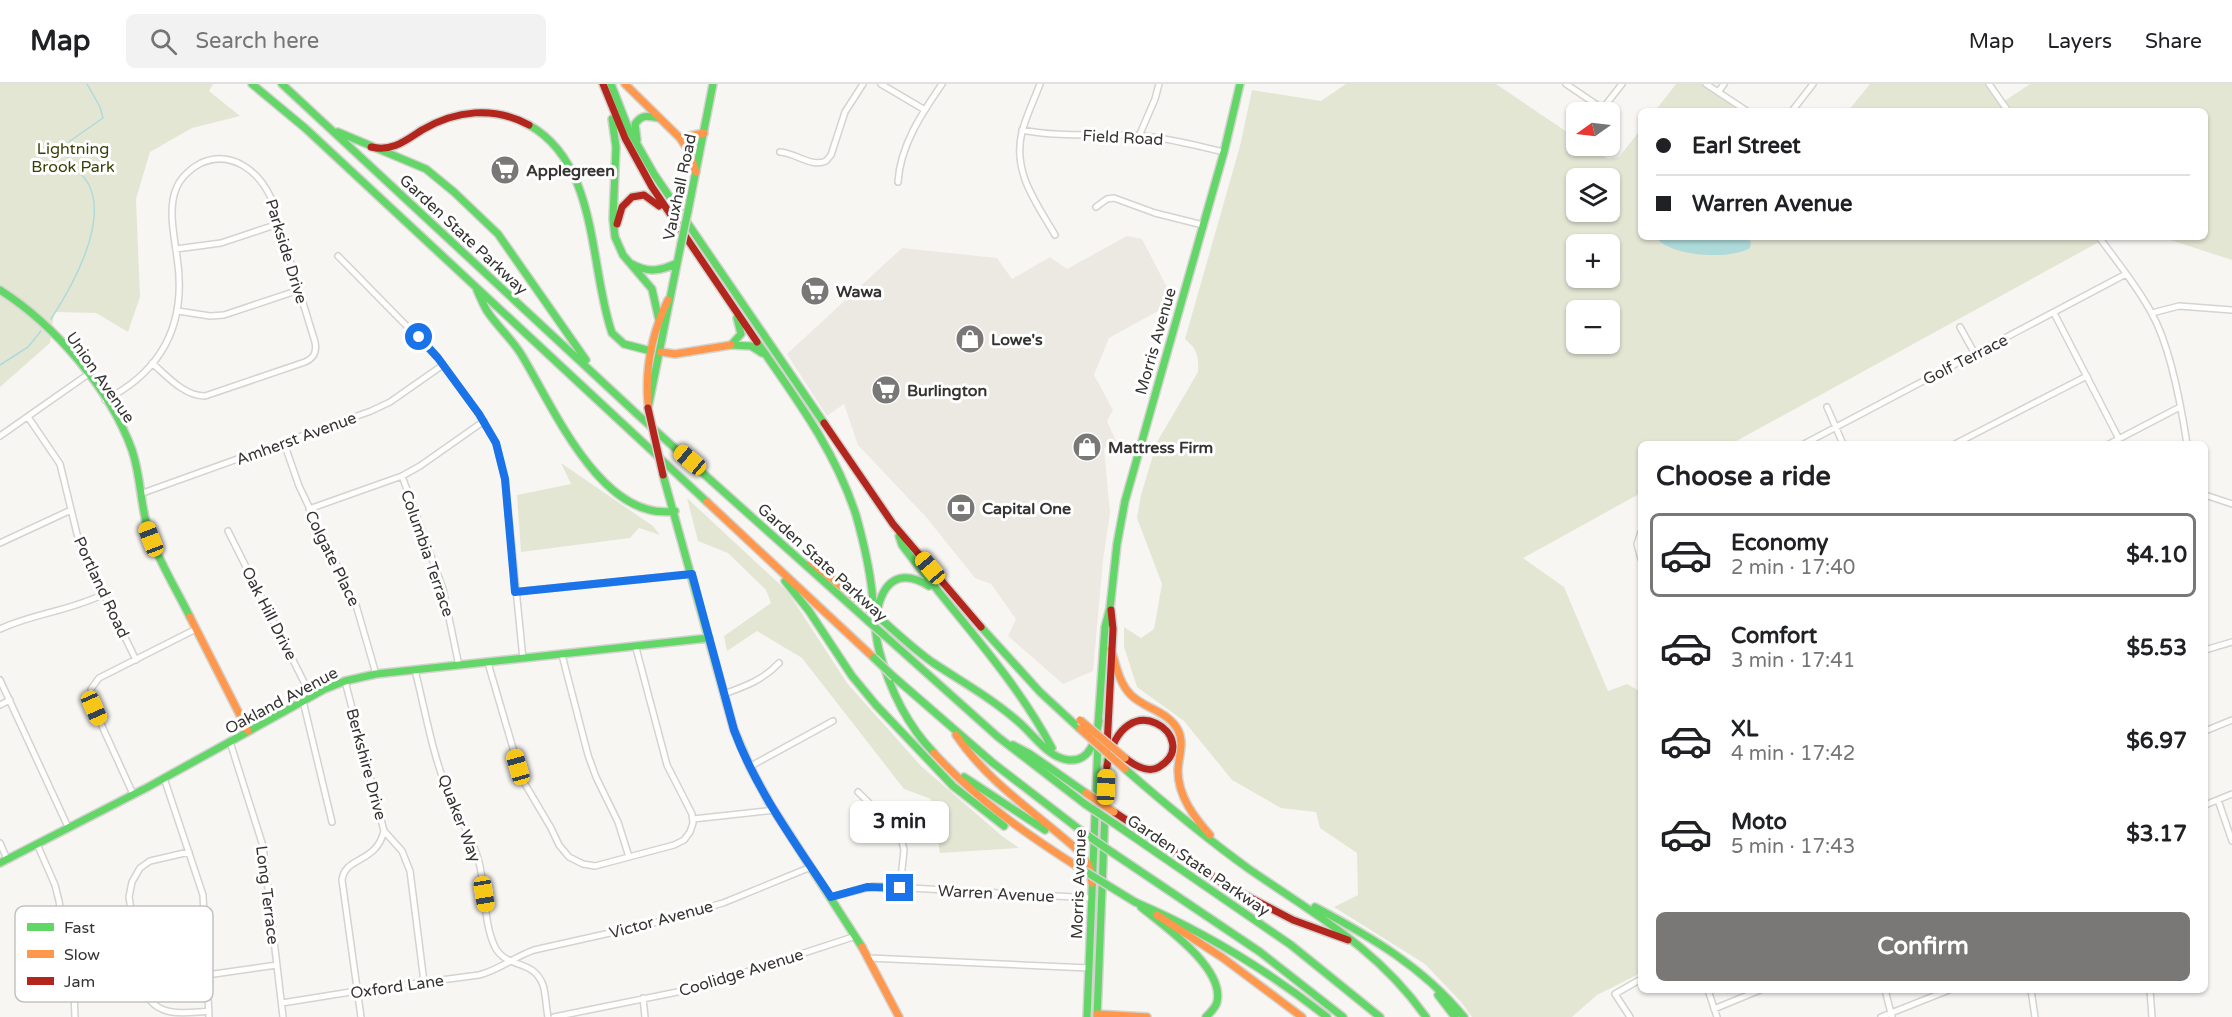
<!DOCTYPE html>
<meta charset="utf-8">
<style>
:root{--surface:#fff;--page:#f2f2f2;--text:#202124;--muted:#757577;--line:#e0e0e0;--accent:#797876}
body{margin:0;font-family:"Varela Round",sans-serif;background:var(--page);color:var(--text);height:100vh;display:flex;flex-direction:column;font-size:22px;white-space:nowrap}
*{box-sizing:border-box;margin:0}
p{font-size:20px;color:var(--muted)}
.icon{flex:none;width:33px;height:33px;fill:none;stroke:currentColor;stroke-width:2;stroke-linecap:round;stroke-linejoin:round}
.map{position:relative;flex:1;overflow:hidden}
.side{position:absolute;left:1638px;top:357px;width:570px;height:552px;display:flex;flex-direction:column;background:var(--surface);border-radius:9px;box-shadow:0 2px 4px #0004}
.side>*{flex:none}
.hud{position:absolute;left:1638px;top:24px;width:570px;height:132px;border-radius:9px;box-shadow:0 2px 4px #0004;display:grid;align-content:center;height:132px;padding:0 18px;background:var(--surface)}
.needle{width:39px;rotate:256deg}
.fabs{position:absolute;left:1566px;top:18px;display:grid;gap:12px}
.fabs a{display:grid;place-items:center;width:54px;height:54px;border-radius:9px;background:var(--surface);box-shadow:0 2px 4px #0004;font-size:30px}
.end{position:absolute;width:27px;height:27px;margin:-14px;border:8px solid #1a73e8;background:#fff;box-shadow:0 0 0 3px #fff}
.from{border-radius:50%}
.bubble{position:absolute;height:42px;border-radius:9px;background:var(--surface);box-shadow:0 2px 4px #0004;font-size:20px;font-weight:700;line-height:42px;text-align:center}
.car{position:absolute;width:18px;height:36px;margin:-18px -9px;border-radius:8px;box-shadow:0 0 4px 2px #0007;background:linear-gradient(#f5c518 24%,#345 0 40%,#f5c518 0 76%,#345 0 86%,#f5c518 0)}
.hud b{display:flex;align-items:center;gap:21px;height:57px;font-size:22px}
.hud b+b{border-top:2px solid var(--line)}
.hud i{width:15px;height:15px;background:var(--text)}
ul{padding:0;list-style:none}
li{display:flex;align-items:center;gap:18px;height:84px;margin:0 12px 9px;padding:0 6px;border:3px solid transparent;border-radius:9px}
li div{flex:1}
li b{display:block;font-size:22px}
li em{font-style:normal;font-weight:700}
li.on{border-color:var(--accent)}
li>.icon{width:54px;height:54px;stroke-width:1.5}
h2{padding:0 18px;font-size:27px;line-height:72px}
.primary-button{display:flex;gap:12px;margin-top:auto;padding:12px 18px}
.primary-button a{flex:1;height:69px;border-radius:9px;background:var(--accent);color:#fff;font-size:24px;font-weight:700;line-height:69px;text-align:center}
header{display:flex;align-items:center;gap:36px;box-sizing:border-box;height:84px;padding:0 30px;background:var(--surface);border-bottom:2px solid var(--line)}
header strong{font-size:28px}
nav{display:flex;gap:33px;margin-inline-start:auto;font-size:21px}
.search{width:420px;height:54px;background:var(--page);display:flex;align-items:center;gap:15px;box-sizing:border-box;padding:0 21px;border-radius:9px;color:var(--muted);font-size:22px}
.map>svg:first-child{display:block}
</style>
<header>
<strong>Map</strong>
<div class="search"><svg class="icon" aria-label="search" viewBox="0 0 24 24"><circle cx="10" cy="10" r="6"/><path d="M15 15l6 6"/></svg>Search here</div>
<nav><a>Map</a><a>Layers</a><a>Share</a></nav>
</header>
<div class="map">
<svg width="2232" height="933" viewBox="0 0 2232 933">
<rect width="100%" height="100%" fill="#f8f6f3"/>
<path fill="#ece8e2" d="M 1127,152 L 1142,155 L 1171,211 L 1169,221 L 1109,254 L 1094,291 L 1113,326 L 1107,337 L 1117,359 L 1104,364 L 1110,429 L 1103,476 L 1093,587 L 1063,600 L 1008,552 L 1016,535 L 991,500 L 975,494 L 926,433 L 858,361 L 844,320 L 827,332 L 787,270 L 902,164 L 997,174 L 1012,195 L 1050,173 L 1067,185 Z"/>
<path fill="#e4e6d4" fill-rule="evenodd" d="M 0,0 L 213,0 L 209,7 L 240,32 L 192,44 L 150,68 L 136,115 L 140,213 L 128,248 L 96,229 L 54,228 L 50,259 L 0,303 Z
M 1346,0 L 1496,0 L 1576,54 L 1576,62 L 1588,62 L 1608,75 L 1619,73 L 1641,45 L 1641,153 L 2108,153 L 1731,360 L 1641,360 L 1641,409 L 1523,474 L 1564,503 L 1608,607 L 1627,600 L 1641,608 L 1641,889 L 1597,911 L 1572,933 L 1472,933 L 1462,919 L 1425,880 L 1334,823 L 1358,811 L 1357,769 L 1320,744 L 1316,728 L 1281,724 L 1232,696 L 1184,637 L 1137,603 L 1124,563 L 1124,543 L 1141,554 L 1154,545 L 1162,500 L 1137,434 L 1141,411 L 1157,358 L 1198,288 C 1199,272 1197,265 1185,255 L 1240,62 L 1252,6 L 1321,17 ZM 1576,94 L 1610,94 L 1610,128 L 1576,128 ZM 1576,160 L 1610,160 L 1610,194 L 1576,194 ZM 1576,226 L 1610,226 L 1610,260 L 1576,260 Z
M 1676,0 L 1704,0 L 1746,27 L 1655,27 Z
M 1870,0 L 1989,0 L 2003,18 L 2030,0 L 2232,0 L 2232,176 L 2161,153 L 2205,153 L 2205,27 L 1848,27 Z
M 561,379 L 653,442 L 660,451 L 639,444 L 630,454 L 521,468 L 517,411 L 571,400 Z
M 687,414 L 788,508 L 847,599 L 921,682 L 1002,752 L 1019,764 L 940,769 L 931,715 L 904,705 L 802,574 L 757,547 L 727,567 L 724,552 L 771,519 L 766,506 L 728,469 L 698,457 Z"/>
<path fill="#aedada" d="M 1656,153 L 1748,153 L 1751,159 L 1750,164 C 1731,176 1669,173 1656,153 Z"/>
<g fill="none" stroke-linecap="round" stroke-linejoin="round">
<path stroke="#aedada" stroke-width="1.5" d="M 51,235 C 72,203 108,139 89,101 C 82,88 70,80 64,67 L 70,57 L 103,34 L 100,23 L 87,0
M 0,281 L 28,263 L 41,247"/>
<g stroke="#d4d3d0" stroke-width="8">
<path id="street" d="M 881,0 L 925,26
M 1040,0 C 1034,16 1026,32 1022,48 C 1012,88 1036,118 1055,151
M 1566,0 L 1603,25
M 1706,0 L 1747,27
M 1989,0 L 2008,27
M 1718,8 L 1724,0
M 1792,27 L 1813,0
M 1600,28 L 1622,0
M 1022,46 C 1062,54 1102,49 1142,52 C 1170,54 1197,62 1224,68
M 1139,52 L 1155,15 L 1159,0
M 780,68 C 796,69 812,84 826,77 L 831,71 L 845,28 L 863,0
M 898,98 C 900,62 922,29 942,0
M 1096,123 L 1107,115 L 1114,114 L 1155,129 L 1203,141
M 2099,153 C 2117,178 2138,203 2152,230 C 2171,264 2181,321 2187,360
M 176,165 L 221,159 L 278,140
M 338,172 L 438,274 L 479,330 L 496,359 L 505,395 L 523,575
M 178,227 L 210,232 L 224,231 L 299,206
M 2054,229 L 2119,355
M 2152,229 L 2179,222 L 2232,226
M 1960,243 L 1975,270
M 105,316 C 164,286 187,238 177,173 C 174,151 168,125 176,105 C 180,94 191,84 201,79 C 231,66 258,86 271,114 L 315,258 C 317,268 314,274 305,278 L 205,312 C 184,312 167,292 152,279
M 1827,323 L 1843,360
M 28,333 L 60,380 L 77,450 L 83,467 L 136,576
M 0,352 L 87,291
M 284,359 L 299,402 L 356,521 L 376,590
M 1804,360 L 2126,190
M 1955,360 L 2087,292
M 2109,360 L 2180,323
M 402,392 L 443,505 L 459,582
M 140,410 L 371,327 L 390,318 L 443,281
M 2205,411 L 2232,420
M 309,425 L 402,392 L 420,382 L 484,337
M 228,447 L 311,612
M 1641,448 L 1637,460 L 1641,475
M 0,459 L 71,426
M 515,508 L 692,490
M 0,545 C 35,529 70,527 104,510
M 2205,566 L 2232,558
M 562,571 L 588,671 L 596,693 L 618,738 L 629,773
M 488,579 L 522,695 L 551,744 L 559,761 L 569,773 L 583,780 L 595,782 L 674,761 L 684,756 L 690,748 L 693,739 L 692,730 L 667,681 L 636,564
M 415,586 C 425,626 432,668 447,706 C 457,730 472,752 479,778 C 486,805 483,838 495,863 C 507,886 533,874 543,901 C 546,911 546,923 548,933
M 0,596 L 68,743
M 345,597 L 384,747 L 402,767 L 410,787 L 424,898
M 724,610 C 746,602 763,596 779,579
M 303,617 L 332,738
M 0,621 L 10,616
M 2205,647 L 2232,636
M 230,658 L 263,762 L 283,933
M 749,683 L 833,637
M 164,694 L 203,811 L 209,933
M 858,708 L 900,749 L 904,766 L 900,804
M 133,710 L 91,618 L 91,605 L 99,594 L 196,545
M 2218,716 L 2232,757
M 2205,721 L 2232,710
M 693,735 L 775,726
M 0,759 L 7,775
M 37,760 L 55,801 L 59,817 L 74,909 L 75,933
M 189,768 L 150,777 L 140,784 L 132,798 L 129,813 L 144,906 C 155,933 182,930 209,927
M 831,813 L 874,802 L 1091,814
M 869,874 L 1089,884
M 207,891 L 277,881
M 1708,906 L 1717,933
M 1885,906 L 1892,933
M 2031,906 L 2035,933
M 2150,906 L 2152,933
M 643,914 L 645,933
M 282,919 L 357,907 L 479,891 C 499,886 514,873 534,866 L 650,840 L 723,819 L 811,783
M 1714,925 L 1760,906
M 361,933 L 342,796 C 345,772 376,780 384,747
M 554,933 L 697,904 L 856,852
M 1630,933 L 1615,910 L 1641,895
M 1881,933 L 1949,906"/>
</g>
<g stroke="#d4d3d0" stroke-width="10">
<path id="fast" d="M 252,0 L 305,44 L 707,418
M 282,0 L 638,331 L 868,537
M 611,0 L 629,46 L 654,90 L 824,339
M 612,35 L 616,63 L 613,135 L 615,153 L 623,171 L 652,205 L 659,236
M 529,41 C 599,80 589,183 612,249 L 624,260 L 651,267
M 338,48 L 426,85 L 454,108 L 498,150 L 586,276
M 637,56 L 635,40 C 642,30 648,32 659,34
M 688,127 L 713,0
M 632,180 C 648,189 661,187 677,179
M 0,206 C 54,240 110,305 132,366 C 142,395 140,427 151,455 C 162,482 177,507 190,533
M 477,206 C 480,213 483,220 487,227 C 497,242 511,254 521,270 C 552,320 601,439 675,427
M 757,258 C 795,313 835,366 856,431 C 863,456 869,481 872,507 C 874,526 874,547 879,566 C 889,603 907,641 934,669
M 731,261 L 741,250 L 737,234
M 731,261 L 751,262 L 762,269
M 648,324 L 681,160
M 663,391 L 734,646 L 750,683 L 770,720 L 862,863
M 899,452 L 902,461 C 952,528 1013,590 1052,664
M 785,497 L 809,527 L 852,592 L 876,621 L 953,702 L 1004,742
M 877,528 C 883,497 900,484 929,502
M 883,537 C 899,551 915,566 932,578 C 962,598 995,616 1022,641 C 1035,653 1049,674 1069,676 C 1091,678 1096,654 1099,637
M 981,543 L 1040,608 L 1080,645
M 884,551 L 998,653 L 1085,720
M 894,593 L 993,679 L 1084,749
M 1098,642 L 1105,543 L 1110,524 L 1117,460 L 1125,417 L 1224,68 L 1240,0
M 1013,661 L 1030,670 L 1086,709
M 1125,685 C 1165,720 1206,754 1249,785 C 1317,832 1377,864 1426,933
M 964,693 L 1045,746
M 1115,740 L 1291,861 L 1380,933
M 1113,769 L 1260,868 L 1343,933
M 0,779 L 148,703 L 325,605 L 345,597 L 376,590 L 709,554
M 1135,818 C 1205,848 1267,886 1327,933
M 1141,823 C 1164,842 1225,884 1217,918 C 1216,923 1210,929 1206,933
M 1315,823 C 1371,853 1423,883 1464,933
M 1438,911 L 1455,933
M 1087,933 L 1098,658
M 1097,933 L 1107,676"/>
</g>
<g stroke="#d4d3d0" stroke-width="10">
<path id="slow" d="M 625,0 L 680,54 L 688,66 L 696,88
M 680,54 L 704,49
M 661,268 L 675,270 L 731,261
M 648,319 C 645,283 652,249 668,216
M 707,418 L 874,574
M 811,478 L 868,524
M 190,533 L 248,647
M 1111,565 C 1116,581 1119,599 1131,611 C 1145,625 1168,627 1178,646 C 1185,660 1178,673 1178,687 C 1178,712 1194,733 1210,751
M 956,651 C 989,700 1038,730 1081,769 L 1089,782 L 1092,799
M 934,669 C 976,715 1026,750 1078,783
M 1157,831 L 1223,874 L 1302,933
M 862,863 L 899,933
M 1097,930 L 1147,933"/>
</g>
<g stroke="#d4d3d0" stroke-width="10">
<path id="jam" d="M 603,0 L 625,54 L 652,103 L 757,258
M 371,63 C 392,68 405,57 422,46 C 456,26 494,22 529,41
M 617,140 L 622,123 L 632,113 L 644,111 L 659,122
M 824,339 L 893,440 L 981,543
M 1107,663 L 1113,545 L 1111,526
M 1107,682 C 1123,594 1205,656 1159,683 C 1148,690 1134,681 1125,674
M 1114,728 L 1224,800 L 1293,836 L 1348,856"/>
</g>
<use href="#street" stroke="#fefefd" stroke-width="5"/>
<use href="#fast" stroke="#63d668" stroke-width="7"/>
<use href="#slow" stroke="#ff974d" stroke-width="7"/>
<use href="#jam" stroke="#b3261e" stroke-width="7"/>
<g stroke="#d4d3d0" stroke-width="10" stroke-linecap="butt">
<path id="fast-bridge" d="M 681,160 L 688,127
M 868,524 L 883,537
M 868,537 L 884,551
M 874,574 L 894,593
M 1085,720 L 1115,740
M 1084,749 L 1113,769
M 1078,783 L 1135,818"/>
</g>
<g stroke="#d4d3d0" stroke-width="10" stroke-linecap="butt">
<path id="slow-bridge" d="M 1080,636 L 1125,674
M 1080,645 L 1125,685
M 1086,709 L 1114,728"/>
</g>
<g stroke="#d4d3d0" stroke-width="10" stroke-linecap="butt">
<path id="jam-bridge" d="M 648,324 L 663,391"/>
</g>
<use href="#fast-bridge" stroke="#63d668" stroke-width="7"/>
<use href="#slow-bridge" stroke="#ff974d" stroke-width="7"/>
<use href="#jam-bridge" stroke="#b3261e" stroke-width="7"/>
</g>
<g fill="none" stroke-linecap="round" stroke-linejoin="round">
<path stroke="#1a73e8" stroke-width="8" d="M 419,253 L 438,274 L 479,330 L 496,359 L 505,395 L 515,508 L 692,490 L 734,646 C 756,706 796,760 831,813 L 867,803 L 900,804"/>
</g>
<defs>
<g id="supermarket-disc" transform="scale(1.5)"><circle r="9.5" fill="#797876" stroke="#fff"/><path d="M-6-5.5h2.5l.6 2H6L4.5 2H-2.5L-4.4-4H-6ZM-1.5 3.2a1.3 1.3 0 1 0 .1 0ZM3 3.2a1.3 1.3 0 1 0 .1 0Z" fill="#fff"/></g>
<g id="shop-disc" transform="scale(1.5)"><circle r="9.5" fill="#797876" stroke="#fff"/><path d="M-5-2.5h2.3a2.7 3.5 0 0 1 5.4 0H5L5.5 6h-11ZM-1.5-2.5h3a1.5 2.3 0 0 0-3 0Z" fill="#fff"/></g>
<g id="bank-disc" transform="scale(1.5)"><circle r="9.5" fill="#797876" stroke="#fff"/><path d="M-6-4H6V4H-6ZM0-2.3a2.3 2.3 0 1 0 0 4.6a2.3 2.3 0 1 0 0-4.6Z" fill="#fff"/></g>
</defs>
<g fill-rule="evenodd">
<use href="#supermarket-disc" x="505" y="86"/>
<use href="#supermarket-disc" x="815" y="207"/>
<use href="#shop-disc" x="970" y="255"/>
<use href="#supermarket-disc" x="886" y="306"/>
<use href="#shop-disc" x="1087" y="363"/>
<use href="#bank-disc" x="961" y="424"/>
</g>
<g text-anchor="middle" stroke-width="6" stroke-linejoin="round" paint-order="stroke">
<g font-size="16" fill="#353432" stroke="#fff">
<text transform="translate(1123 53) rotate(3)" y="6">Field Road</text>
<text transform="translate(679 103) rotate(-78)" y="6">Vauxhall Road</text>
<text transform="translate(464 150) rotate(43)" y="6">Garden State Parkway</text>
<text transform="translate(287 167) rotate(73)" y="6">Parkside Drive</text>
<text transform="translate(1155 257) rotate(-74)" y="6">Morris Avenue</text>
<text transform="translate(1965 275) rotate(-27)" y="6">Golf Terrace</text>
<text transform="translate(101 293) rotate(55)" y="6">Union Avenue</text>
<text transform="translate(296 354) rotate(-20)" y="6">Amherst Avenue</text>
<text transform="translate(428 469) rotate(71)" y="6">Columbia Terrace</text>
<text transform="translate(333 474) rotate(64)" y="6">Colgate Place</text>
<text transform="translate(823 478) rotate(42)" y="6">Garden State Parkway</text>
<text transform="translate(102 503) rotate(65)" y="6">Portland Road</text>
<text transform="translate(270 529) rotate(63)" y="6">Oak Hill Drive</text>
<text transform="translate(281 616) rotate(-28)" y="6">Oakland Avenue</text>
<text transform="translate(367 680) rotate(75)" y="6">Berkshire Drive</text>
<text transform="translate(460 734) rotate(69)" y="6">Quaker Way</text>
<text transform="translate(1199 781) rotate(34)" y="6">Garden State Parkway</text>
<text transform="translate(1078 800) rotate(-88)" y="6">Morris Avenue</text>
<text transform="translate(996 809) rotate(3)" y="6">Warren Avenue</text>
<text transform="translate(268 811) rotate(83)" y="6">Long Terrace</text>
<text transform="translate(661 835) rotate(-15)" y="6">Victor Avenue</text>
<text transform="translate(741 888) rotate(-17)" y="6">Coolidge Avenue</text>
<text transform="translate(397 902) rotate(-8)" y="6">Oxford Lane</text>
</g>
<g font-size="16" fill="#3a3f05" stroke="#fff">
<text x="73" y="70">Lightning<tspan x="73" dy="18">Brook Park</tspan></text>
</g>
<g font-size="16" font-weight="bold" fill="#353432" stroke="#fff" text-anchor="start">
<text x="526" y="92">Applegreen</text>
<text x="836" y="213">Wawa</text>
<text x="991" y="261">Lowe's</text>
<text x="907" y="312">Burlington</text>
<text x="1108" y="369">Mattress Firm</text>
<text x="982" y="430">Capital One</text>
</g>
</g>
<rect x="15" y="822" width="198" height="96" rx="9" fill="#fff" stroke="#c2c2c2" stroke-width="1.5"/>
<rect x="27" y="839" width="27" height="8" fill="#63d668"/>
<rect x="27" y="866" width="27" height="8" fill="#ff974d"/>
<rect x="27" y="893" width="27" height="8" fill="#b3261e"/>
<g font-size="16" fill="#353432">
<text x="64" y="849">Fast</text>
<text x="64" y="876">Slow</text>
<text x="64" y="903">Jam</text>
</g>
</svg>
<div class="fabs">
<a><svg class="needle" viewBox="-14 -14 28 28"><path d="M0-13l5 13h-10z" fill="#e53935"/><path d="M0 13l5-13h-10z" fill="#757577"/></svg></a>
<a><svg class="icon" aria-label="layers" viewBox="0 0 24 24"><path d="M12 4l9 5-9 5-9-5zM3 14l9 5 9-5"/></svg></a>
<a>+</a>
<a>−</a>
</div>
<i class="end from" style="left:419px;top:253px"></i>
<i class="end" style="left:900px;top:804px"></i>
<div class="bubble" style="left:850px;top:717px;width:99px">3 min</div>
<i class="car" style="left:690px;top:376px;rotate:310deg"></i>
<i class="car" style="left:151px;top:455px;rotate:339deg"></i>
<i class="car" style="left:930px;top:484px;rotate:320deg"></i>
<i class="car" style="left:94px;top:624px;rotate:156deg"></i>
<i class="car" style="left:518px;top:683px;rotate:344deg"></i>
<i class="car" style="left:1106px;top:703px;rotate:2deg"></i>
<i class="car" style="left:484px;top:810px;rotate:171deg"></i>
<div class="hud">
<b><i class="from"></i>Earl Street</b>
<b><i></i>Warren Avenue</b>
</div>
<section class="side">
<h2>Choose a ride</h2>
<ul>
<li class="on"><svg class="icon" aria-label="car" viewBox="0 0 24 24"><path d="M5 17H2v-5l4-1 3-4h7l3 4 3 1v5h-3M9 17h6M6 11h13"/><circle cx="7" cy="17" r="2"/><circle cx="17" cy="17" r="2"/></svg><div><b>Economy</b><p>2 min · 17:40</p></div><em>$4.10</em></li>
<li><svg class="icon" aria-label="car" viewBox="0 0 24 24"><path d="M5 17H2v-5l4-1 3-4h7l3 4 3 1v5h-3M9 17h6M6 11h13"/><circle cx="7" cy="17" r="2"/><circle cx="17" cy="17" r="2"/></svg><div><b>Comfort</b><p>3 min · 17:41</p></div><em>$5.53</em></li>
<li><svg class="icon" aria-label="car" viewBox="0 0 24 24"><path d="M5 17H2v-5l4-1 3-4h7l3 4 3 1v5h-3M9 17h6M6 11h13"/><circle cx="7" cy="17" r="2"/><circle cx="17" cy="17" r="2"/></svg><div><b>XL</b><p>4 min · 17:42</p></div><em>$6.97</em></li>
<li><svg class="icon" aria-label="car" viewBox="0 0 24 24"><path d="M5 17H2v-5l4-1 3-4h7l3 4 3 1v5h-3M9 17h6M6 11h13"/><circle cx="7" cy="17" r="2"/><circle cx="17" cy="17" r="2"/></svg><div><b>Moto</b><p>5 min · 17:43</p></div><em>$3.17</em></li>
</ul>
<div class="primary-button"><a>Confirm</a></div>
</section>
</div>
